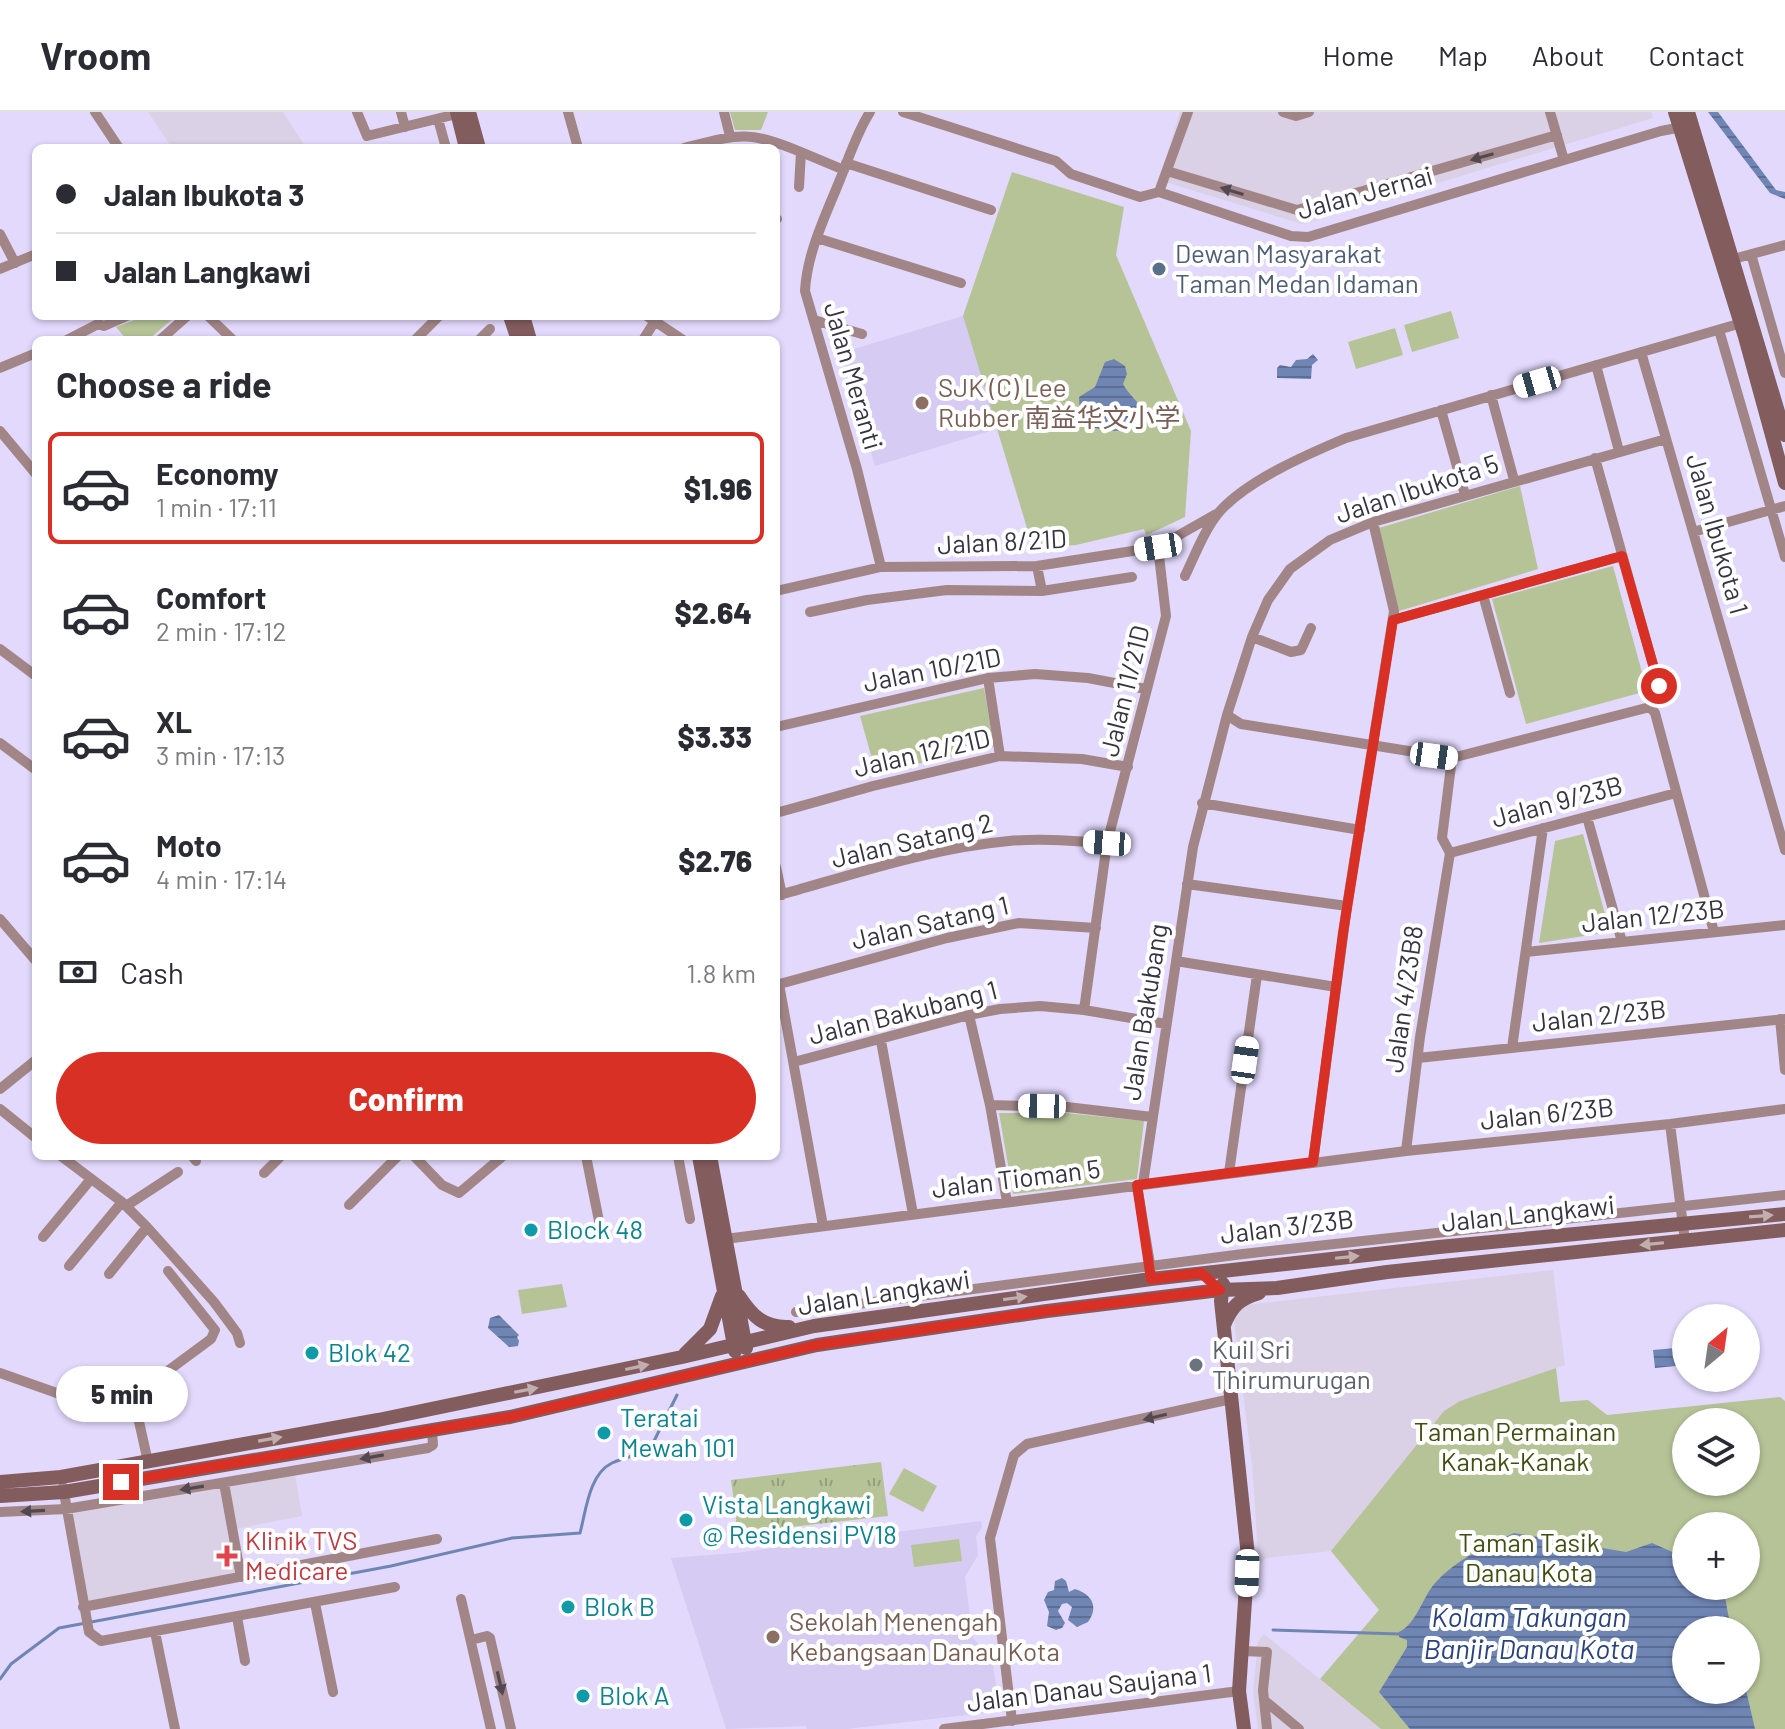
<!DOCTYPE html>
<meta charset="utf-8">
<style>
:root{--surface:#fff;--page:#f2f2f3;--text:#2b2b33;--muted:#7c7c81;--line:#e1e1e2;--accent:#d93025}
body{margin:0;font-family:Barlow,"Noto Sans SC",sans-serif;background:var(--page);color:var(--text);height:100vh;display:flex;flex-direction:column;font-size:30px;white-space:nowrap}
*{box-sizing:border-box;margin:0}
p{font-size:26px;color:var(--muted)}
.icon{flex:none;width:44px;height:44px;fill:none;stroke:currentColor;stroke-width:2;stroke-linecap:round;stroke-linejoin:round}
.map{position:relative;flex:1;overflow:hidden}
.drawer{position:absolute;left:32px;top:224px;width:748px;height:824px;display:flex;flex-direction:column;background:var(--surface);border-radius:12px;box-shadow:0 2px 6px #0004}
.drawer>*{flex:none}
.top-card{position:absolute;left:32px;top:32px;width:748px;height:176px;border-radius:12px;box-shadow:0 2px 6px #0004;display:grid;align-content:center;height:176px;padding:0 24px;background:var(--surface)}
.needle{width:52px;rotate:29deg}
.fabs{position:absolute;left:1672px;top:1192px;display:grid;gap:16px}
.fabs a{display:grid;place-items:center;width:88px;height:88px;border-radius:50%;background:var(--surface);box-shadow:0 2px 6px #0004;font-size:40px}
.end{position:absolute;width:36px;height:36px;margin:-18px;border:10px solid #d93025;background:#fff;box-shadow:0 0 0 4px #fff}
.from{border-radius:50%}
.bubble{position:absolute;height:56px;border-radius:28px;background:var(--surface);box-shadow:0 2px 6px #0004;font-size:26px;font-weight:800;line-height:56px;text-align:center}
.car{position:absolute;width:24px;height:48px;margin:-24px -12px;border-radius:10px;box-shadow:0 0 6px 2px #0007;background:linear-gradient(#fff 24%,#345 0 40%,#fff 0 76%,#345 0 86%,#fff 0)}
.top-card b{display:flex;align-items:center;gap:28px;height:76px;font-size:30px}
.top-card b+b{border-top:2px solid var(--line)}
.top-card i{width:20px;height:20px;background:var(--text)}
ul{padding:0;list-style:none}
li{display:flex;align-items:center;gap:24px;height:112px;margin:0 16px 12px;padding:0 8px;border:4px solid transparent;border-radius:12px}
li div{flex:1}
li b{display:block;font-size:30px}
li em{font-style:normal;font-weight:800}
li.current{border-color:var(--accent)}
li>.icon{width:72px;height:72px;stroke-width:1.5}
h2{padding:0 24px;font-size:36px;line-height:96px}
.pay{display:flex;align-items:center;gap:20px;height:88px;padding:0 24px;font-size:30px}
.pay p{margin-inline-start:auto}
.primary-button{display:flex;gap:16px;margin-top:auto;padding:16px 24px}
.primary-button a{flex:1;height:92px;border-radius:48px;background:var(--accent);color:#fff;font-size:32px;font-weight:800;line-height:92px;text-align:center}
header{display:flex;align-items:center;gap:48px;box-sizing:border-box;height:112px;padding:0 40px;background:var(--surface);border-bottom:2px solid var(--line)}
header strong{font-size:38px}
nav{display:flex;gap:44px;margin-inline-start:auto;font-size:28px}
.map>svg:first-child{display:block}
</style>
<header>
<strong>Vroom</strong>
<nav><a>Home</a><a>Map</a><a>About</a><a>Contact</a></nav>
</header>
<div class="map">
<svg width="1785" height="1617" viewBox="0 0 1785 1617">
<defs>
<pattern id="grass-tufts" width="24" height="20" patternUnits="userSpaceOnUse" patternTransform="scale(2)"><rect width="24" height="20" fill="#b6c397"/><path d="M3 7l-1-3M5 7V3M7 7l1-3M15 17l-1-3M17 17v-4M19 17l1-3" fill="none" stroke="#959f7d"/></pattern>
<pattern id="water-rules" width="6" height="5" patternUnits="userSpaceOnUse" patternTransform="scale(2)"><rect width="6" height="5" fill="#6f85b4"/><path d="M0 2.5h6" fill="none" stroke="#5c6e94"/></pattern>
</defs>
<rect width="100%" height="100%" fill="#e2d9fc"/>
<path fill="#dad1e6" d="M 148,0 L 283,0 L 306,36 L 172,36 Z
M 1180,0 L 1651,0 L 1653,6 L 1302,112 L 1159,68 Z
M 1553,1158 L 1565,1253 L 1460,1289 L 1444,1299 L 1331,1439 L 1266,1446 L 1259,1453 L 1252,1353 L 1234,1208 L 1245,1193 Z
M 295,1362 L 302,1404 L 230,1418 L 237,1463 L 86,1490 L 71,1400 Z
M 1264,1522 L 1381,1617 L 1258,1617 L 1253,1579 L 1258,1530 Z"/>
<path fill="#d5cbf3" d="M 963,204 L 997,317 L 875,354 L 841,241 Z
M 981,1409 L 982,1415 L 976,1424 L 978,1443 L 965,1465 L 973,1526 L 992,1548 L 1000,1599 L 847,1617 L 807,1617 L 806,1614 L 726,1617 L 671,1446 L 736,1441 Z"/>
<path fill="url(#grass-tufts)" d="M 881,1350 L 888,1404 L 738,1421 L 731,1368 Z"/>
<path fill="#b6c397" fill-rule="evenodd" d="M 730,0 L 768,0 L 761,18 L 735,18 Z
M 1012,60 L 1124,95 L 1116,143 L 1191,319 L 1185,405 L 1149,422 L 1146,423 L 1144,417 L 1076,433 L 1033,436 L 963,204 Z
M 1451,199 L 1459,226 L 1412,240 L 1404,213 Z
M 145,204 L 176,204 L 148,228 L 127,228 L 116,215 Z
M 1395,216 L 1403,243 L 1356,257 L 1348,230 Z
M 1520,374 L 1538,457 L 1399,499 L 1379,416 Z
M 1613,454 L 1647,579 L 1526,612 L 1492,487 Z
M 984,576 L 994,635 L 876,661 L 860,604 Z
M 1583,722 L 1610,820 L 1539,831 L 1555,729 Z
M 999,1001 L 1066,1001 L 1144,1009 L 1137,1067 L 1013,1082 Z
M 562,1172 L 567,1195 L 522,1202 L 518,1178 Z
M 1556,1256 L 1560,1290 L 1588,1288 L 1607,1303 L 1780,1285 L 1785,1289 L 1785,1617 L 1381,1617 L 1320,1567 L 1379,1498 L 1331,1439 L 1444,1299 L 1460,1289 ZM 1686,1310 L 1746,1310 L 1746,1370 L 1686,1370 ZM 1686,1414 L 1746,1414 L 1746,1474 L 1686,1474 ZM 1686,1518 L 1746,1518 L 1746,1578 L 1686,1578 Z
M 904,1356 L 937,1374 L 923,1400 L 889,1382 Z
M 959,1427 L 962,1449 L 914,1455 L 911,1433 Z"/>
<path fill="url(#water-rules)" d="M 1708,0 L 1718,0 L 1776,78 L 1785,80 L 1785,87 L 1770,81 Z
M 1313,242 L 1318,248 L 1312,253 L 1311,267 L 1277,266 L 1277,256 L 1280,253 L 1291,255 L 1296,248 L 1307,247 Z
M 1114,247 L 1125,254 L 1127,262 L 1123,272 C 1129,283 1138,289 1144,300 C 1138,326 1095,322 1080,307 L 1079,285 L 1095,275 L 1105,250 Z
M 499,1203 L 519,1223 L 517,1225 L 519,1229 L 518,1234 L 509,1235 L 488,1216 L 490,1206 Z
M 1686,1235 L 1686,1253 L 1655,1256 L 1653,1238 Z
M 1514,1421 L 1626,1440 L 1652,1431 L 1686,1446 L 1686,1474 L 1723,1474 L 1731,1518 L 1686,1518 L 1686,1578 L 1746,1578 L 1755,1617 L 1410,1617 L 1379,1580 L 1407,1535 L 1407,1528 L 1399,1525 L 1399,1520 C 1417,1511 1422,1486 1435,1471 C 1457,1447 1485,1435 1514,1421 Z
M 1062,1466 L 1066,1469 L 1069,1480 L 1075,1477 C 1092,1482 1099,1495 1088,1510 L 1077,1515 L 1068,1508 L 1072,1495 L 1067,1491 L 1062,1492 L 1058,1499 L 1065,1511 L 1062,1516 L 1056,1518 L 1047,1514 L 1049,1500 L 1044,1488 L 1048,1480 L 1054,1478 L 1055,1469 Z"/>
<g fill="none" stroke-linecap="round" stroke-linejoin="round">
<path stroke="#6f85b4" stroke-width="3" d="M 1273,1518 L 1399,1522
M 0,1567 L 11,1552 L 59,1516 L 391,1454 L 512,1426 L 580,1421 C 586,1399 589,1362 612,1351 C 623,1346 637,1343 649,1339 L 677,1283"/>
<path stroke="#a28687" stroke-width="10" d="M 95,0 L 119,36
M 357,0 L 367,24 L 461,1
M 401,0 L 405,15
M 568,0 L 578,36
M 724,0 L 730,24
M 870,0 C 856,22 849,46 839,70 C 825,105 807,141 805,179 L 857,357 L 881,455
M 903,0 L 1056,49 L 1071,62 L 1140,85 L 1159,80 L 1291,124 L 1308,125 L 1661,19 L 1687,14
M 1283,0 L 1296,4 L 1309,0
M 1550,0 L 1564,48
M 438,7 L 446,36
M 684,36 C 739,22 748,18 801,40 L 799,75
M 801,40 L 844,58
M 846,51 L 991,98
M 1167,59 L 1297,98 L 1557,23
M 1159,80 L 1188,0
M 776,107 L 777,107
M 0,122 L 15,151
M 817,126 L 961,171
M 1751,142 L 1785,261
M 1726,149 L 1785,133
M 0,157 L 36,142
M 208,204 L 233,228
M 647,204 L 683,228
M 814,208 L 862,222
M 1719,218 L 1785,445
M 67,228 L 98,212 L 104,214 L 127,204
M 160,228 L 187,204
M 415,228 L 439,204
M 479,228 L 490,217
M 643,228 L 655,209
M 1641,240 L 1785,738
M 1596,253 L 1619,339
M 0,256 L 36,241
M 1491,283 L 1514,368
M 1441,298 L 1465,383
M 0,319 L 36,362
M 1595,346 L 1659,574
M 1693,420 L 1785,394
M 1037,454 L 1042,479
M 1185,464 C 1195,443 1205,416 1221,398 C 1250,367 1308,342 1346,326 L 1745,210
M 776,479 L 881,455 L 1037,454 L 1158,435 L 1216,402
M 1483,483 L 1510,581
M 810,500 L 867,488 L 947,478 L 1042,479 L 1132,465
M 1393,508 L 1622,444
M 1252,525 L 1291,540 L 1301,538 L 1311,516
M 0,537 L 36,564
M 988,566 L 1000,644
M 1227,603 L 1241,612 L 1452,646 L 1650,595 L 1655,601 L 1714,820
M 776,615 L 988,566 L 1035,562 L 1088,566 L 1146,577
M 0,631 L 36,658
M 1202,691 L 1360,718
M 776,701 L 873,674 L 1000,644 L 1082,647 L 1128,655
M 1587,705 L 1622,830
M 1450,741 L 1676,681
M 1450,741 L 1442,726 L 1452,646
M 776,755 L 782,783
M 1187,772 L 1347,794
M 776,784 C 852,763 930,736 1009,729 C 1042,726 1075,729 1107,731
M 0,807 L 36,849
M 1526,840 L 1785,813
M 1176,849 L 1336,875
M 779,872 L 823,1114
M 776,873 L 947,826 L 1019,811 L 1096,816
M 1084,898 L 1107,731 L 1166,504 L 1158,435
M 969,903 L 990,993 L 1007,1090
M 1780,907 L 1785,958
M 881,929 L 913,1102
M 1512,936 L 1543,716
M 1418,946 L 1785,907
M 794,950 L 969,903 L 1000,897 L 1040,894 L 1084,898 L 1166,912
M 0,977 L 36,948
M 990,993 L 1067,995 L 1152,1005
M 0,997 L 36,1026
M 1670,1012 L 1685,1129
M 1406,1039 L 1420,925 L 1450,741
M 61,1044 L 122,1090 L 147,1115 L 214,1190 L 237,1221 L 240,1231
M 192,1044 L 196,1049
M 414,1044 L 442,1073 L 459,1081 L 503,1044
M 586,1044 L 602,1124
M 678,1044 L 690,1107
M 1313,1050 L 1347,794 L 1394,499 L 1373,410
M 264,1061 L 281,1044
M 1229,1061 L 1257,863
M 1143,1072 L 1193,735 L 1227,603 L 1252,525 L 1268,488 L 1290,457 L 1330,428 L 1373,410 L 1666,327
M 1137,1073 L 1151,1158
M 349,1093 L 398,1044
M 126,1094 L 178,1060
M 43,1125 L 91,1067
M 725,1127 L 1406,1039 L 1670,1012 L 1785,997
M 69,1154 L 122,1090
M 109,1162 L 147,1115
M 796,1200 L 1243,1142 L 1785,1083
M 0,1261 L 68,1285 L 113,1297 L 123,1292 L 211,1227 L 215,1218 L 168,1159
M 123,1292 L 138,1305 L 148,1350
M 224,1371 L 241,1465
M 63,1375 L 89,1520 L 101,1529 L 395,1475
M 0,1400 L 66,1397 L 428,1336 L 433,1333 L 432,1318
M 461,1487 L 491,1617
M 315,1491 L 333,1580
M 83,1495 L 437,1427
M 237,1505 L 245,1549
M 155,1520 L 175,1617
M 471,1528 L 487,1524 L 490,1526 L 511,1617
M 1242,1539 L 1267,1540 L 1263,1578 L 1267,1617
M 1264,1588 L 1299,1617
M 1012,1609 L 990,1426 L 1014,1343 L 1027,1332 L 1231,1287
M 944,1617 L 1239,1579"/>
<path stroke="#835c5e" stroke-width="14" d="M 457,0 L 466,36
M 469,0 L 479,36
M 1675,0 L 1745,225 L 1785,371
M 1688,0 L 1785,323
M 510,204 L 518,228
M 523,204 L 530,228
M 699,1044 L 735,1239
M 710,1044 L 746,1236
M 1223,1172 L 1221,1189 L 1248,1444 L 1239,1579 L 1244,1617
M 739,1184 C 752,1204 764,1216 789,1215
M 1224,1213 C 1232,1194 1239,1187 1259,1181
M 685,1242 L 710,1217 L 722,1184
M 0,1370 L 61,1365 L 378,1308 L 682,1245 L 814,1214 L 1151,1167 L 1439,1135 L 1785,1102
M 0,1384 L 64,1380 L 510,1305 L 817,1233 L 1047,1199 L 1220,1178 L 1277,1176 L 1387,1160 L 1785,1118"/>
</g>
<defs><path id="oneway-solid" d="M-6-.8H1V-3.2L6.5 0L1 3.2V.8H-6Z" transform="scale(2)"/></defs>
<g fill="#524852">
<use href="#oneway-solid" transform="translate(1482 45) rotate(164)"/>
<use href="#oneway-solid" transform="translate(1232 79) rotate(-163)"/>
<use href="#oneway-solid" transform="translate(1155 1305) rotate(167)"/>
<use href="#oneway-solid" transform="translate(372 1345) rotate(170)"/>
<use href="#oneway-solid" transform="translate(192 1376) rotate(171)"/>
<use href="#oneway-solid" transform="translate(33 1399) rotate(177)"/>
<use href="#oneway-solid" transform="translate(500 1571) rotate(77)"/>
</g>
<g fill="#c1aeae">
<use href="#oneway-solid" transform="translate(1761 1104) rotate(-4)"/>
<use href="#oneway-solid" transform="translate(1652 1132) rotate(174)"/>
<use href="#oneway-solid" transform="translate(1347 1145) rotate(-6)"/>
<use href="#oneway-solid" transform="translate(1015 1186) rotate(-8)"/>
<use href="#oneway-solid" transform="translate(637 1255) rotate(-12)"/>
<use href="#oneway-solid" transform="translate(526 1278) rotate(-11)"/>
<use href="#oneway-solid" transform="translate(270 1327) rotate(-10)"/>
</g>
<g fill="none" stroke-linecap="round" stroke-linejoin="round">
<path stroke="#d93025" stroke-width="10" d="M 121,1370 L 510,1305 L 817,1233 L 1047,1199 L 1220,1178 L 1201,1161 L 1151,1167 L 1137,1073 L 1313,1050 L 1343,821 L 1393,508 L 1622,444 L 1659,574"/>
</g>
<circle fill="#5c6f8a" stroke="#fff" stroke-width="3" cx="1159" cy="157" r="8"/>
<g fill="#8d6e63" stroke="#fff" stroke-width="3">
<circle cx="922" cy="291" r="8"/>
<circle cx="773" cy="1525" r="8"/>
</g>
<g fill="#0f9aa8" stroke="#fff" stroke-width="3">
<circle cx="531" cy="1118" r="8"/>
<circle cx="312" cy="1241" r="8"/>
<circle cx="604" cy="1321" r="8"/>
<circle cx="686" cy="1408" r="8"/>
<circle cx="568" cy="1495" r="8"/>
<circle cx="583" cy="1584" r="8"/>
</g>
<circle fill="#6b7280" stroke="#fff" stroke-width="3" cx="1196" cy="1253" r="8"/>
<path fill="#e0444e" stroke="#fff" stroke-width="3" d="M223 1432h8v8h8v8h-8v8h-8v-8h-8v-8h8z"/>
<g text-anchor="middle" stroke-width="8" stroke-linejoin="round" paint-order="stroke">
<g font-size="26" fill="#373441" stroke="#fff">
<text transform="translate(1365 81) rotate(-15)" y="9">Jalan Jernai</text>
<text transform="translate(853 264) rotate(74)" y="9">Jalan Meranti</text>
<text transform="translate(1417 377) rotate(-18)" y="9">Jalan Ibukota 5</text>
<text transform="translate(1717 422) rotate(74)" y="9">Jalan Ibukota 1</text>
<text transform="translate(1002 430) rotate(-3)" y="9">Jalan 8/21D</text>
<text transform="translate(932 558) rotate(-11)" y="9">Jalan 10/21D</text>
<text transform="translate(1125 579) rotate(-76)" y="9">Jalan 11/21D</text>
<text transform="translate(922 641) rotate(-13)" y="9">Jalan 12/21D</text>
<text transform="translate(1557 690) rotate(-15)" y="9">Jalan 9/23B</text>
<text transform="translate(912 729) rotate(-13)" y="9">Jalan Satang 2</text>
<text transform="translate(1653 804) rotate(-6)" y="9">Jalan 12/23B</text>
<text transform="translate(930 811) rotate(-13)" y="9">Jalan Satang 1</text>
<text transform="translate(1404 887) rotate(-82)" y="9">Jalan 4/23B8</text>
<text transform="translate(1145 900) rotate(-81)" y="9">Jalan Bakubang</text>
<text transform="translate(903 901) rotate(-14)" y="9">Jalan Bakubang 1</text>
<text transform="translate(1599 904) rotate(-6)" y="9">Jalan 2/23B</text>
<text transform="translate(1547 1002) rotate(-6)" y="9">Jalan 6/23B</text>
<text transform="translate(1016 1067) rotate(-7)" y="9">Jalan Tioman 5</text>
<text transform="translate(1528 1102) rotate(-6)" y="9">Jalan Langkawi</text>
<text transform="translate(1287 1115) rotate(-7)" y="9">Jalan 3/23B</text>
<text transform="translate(884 1181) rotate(-9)" y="9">Jalan Langkawi</text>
<text transform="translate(1089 1576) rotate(-7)" y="9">Jalan Danau Saujana 1</text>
</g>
<g font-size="26" fill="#4e5e75" stroke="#fff" text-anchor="start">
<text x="1175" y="151">Dewan Masyarakat<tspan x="1175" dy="30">Taman Medan Idaman</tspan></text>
</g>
<g font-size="26" fill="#785e54" stroke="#fff" text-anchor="start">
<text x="938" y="285">SJK (C) Lee<tspan x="938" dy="30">Rubber 南益华文小学</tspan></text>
<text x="789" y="1519">Sekolah Menengah<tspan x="789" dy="30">Kebangsaan Danau Kota</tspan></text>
</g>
<g font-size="26" fill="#0d838f" stroke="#fff" text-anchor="start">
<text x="547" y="1127">Block 48</text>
<text x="328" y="1250">Blok 42</text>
<text x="620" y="1315">Teratai<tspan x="620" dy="30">Mewah 101</tspan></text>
<text x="702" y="1402">Vista Langkawi<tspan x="702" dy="30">@ Residensi PV18</tspan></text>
<text x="584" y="1504">Blok B</text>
<text x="599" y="1593">Blok A</text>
</g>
<g font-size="26" fill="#5b616d" stroke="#fff" text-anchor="start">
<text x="1212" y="1247">Kuil Sri<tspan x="1212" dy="30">Thirumurugan</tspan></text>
</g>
<g font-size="26" fill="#414e11" stroke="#fff">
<text x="1515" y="1329">Taman Permainan<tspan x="1515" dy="30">Kanak-Kanak</tspan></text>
<text x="1529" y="1440">Taman Tasik<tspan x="1529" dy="30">Danau Kota</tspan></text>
</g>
<g font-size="26" fill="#be3a42" stroke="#fff" text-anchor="start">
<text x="245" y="1438">Klinik TVS<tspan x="245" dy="30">Medicare</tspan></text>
</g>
<g font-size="28" font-style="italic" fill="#29427e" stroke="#fff">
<text x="1529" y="1515">Kolam Takungan<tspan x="1529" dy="32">Banjir Danau Kota</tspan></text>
</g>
</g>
</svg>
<div class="fabs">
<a><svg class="needle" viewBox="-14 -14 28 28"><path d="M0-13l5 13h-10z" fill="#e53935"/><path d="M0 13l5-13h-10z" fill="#7c7c81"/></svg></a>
<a><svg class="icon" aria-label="layers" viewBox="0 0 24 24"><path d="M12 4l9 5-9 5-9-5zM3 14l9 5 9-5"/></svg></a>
<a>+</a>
<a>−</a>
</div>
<i class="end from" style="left:1659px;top:574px"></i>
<i class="end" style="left:121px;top:1370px"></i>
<div class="bubble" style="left:56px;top:1254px;width:132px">5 min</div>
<i class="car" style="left:1537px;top:270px;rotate:254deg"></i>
<i class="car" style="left:1158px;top:435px;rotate:261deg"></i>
<i class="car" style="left:1434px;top:644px;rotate:98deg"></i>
<i class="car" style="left:1107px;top:731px;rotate:274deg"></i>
<i class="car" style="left:1245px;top:948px;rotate:8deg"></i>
<i class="car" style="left:1042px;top:994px;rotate:271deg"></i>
<i class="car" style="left:1247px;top:1461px;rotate:182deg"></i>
<div class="top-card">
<b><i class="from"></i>Jalan Ibukota 3</b>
<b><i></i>Jalan Langkawi</b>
</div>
<section class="drawer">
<h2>Choose a ride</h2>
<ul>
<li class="current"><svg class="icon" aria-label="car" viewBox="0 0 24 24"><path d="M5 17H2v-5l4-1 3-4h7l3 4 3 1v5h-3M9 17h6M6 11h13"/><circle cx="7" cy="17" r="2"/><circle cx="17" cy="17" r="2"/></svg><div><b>Economy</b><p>1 min · 17:11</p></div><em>$1.96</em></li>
<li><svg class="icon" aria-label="car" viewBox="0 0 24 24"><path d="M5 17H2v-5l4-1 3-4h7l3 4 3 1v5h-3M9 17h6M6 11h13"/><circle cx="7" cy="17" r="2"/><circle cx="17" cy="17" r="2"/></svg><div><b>Comfort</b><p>2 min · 17:12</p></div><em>$2.64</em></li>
<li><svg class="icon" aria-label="car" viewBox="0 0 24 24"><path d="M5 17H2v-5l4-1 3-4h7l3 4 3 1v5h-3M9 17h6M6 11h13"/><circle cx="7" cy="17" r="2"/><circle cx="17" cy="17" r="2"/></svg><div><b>XL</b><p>3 min · 17:13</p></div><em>$3.33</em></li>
<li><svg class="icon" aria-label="car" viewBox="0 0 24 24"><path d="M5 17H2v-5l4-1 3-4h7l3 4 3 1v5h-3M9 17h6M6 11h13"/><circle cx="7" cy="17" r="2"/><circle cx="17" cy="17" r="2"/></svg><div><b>Moto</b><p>4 min · 17:14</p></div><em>$2.76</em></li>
</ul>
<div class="pay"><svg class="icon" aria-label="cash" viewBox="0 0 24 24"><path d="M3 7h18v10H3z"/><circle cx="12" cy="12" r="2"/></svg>Cash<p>1.8 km</p></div>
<div class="primary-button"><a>Confirm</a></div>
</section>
</div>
